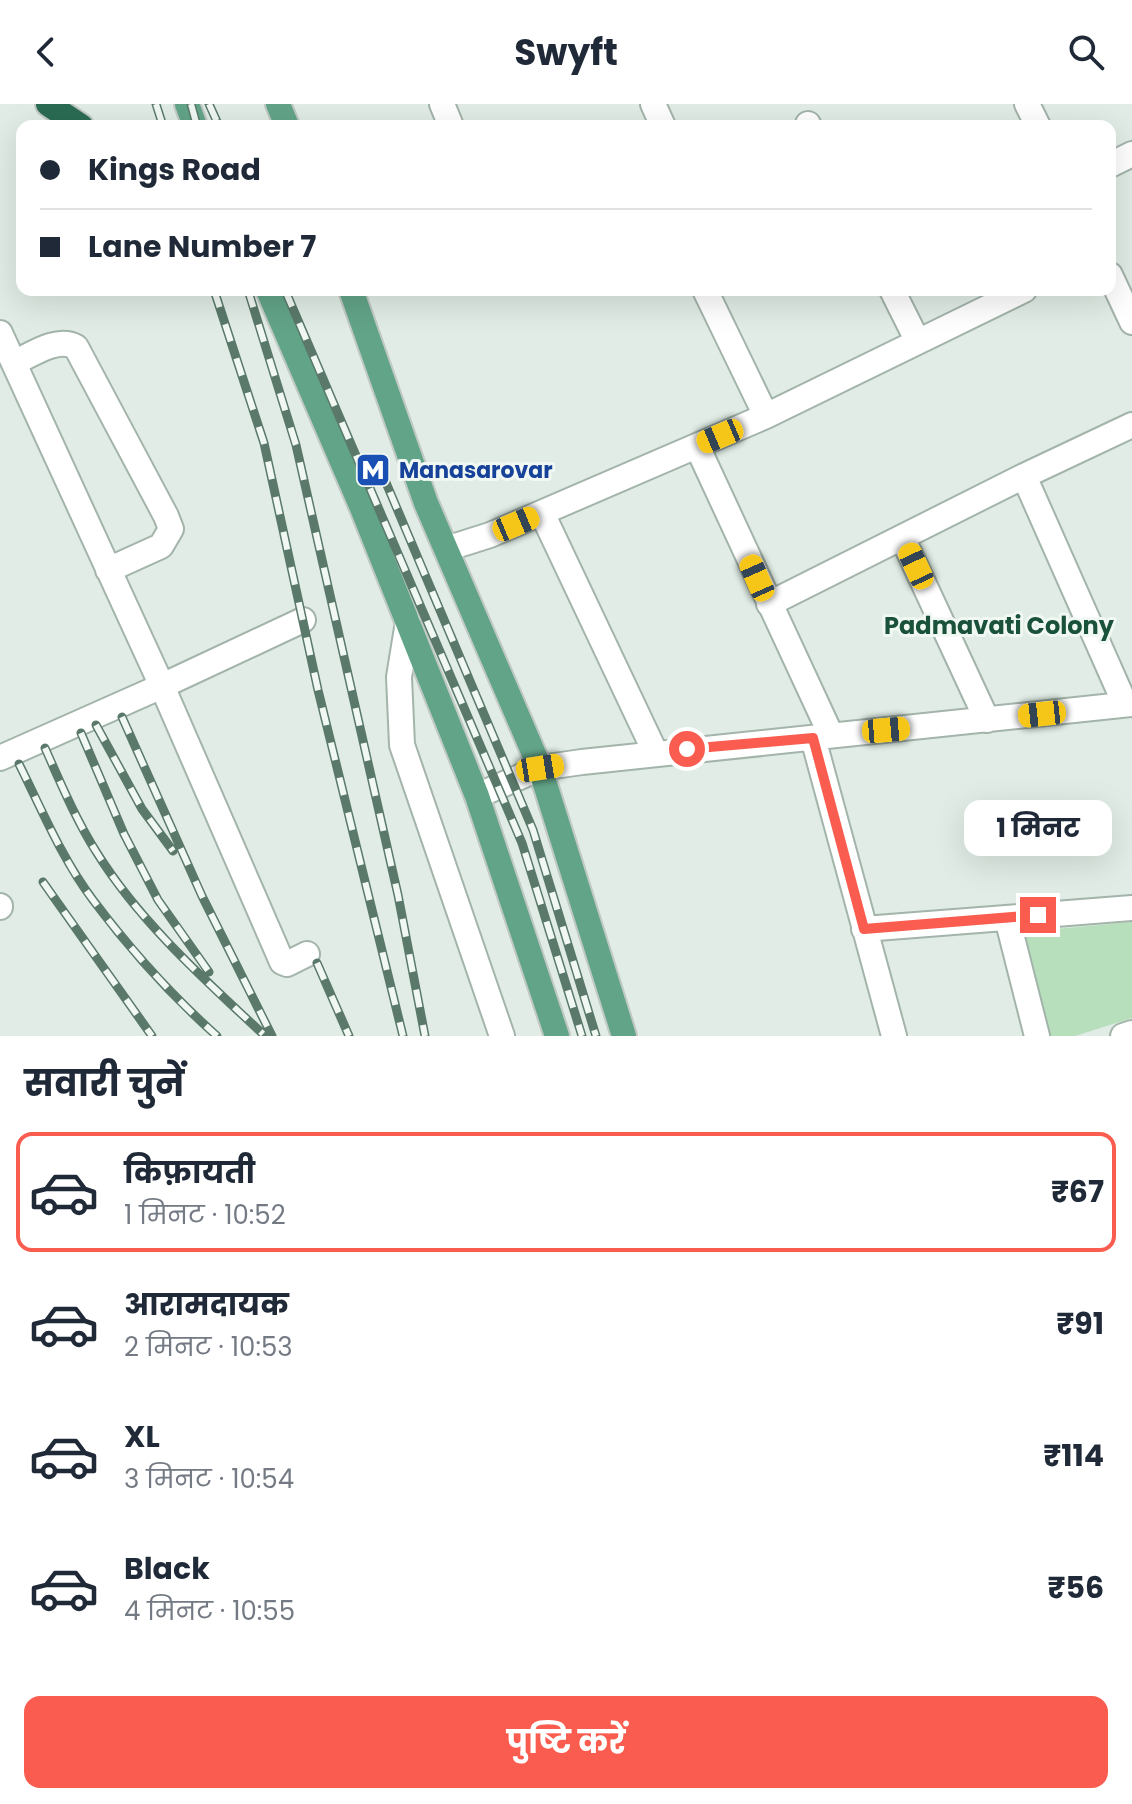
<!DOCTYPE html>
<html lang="hi">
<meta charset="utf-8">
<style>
:root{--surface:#fff;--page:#f2f2f3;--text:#1f2937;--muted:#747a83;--line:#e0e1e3;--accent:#fa5d50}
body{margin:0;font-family:Poppins,"Noto Sans Devanagari",sans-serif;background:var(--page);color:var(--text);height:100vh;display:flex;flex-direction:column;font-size:30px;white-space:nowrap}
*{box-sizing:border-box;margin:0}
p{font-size:26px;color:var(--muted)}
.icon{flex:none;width:44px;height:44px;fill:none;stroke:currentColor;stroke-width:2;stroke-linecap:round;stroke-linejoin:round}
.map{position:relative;height:932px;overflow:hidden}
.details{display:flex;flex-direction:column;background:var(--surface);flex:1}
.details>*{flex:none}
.hud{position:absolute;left:16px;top:16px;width:1100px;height:176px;border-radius:16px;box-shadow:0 8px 32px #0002;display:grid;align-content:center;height:176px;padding:0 24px;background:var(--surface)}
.end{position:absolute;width:36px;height:36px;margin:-18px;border:10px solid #fa5d50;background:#fff;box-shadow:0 0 0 4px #fff}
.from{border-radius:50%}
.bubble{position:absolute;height:56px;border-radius:16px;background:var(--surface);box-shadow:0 8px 32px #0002;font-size:26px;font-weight:700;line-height:56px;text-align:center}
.car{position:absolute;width:24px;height:48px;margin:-24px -12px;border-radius:10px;box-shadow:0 0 6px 2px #0007;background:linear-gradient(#f5c518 24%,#345 0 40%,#f5c518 0 76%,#345 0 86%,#f5c518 0)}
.hud b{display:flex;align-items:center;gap:28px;height:76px;font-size:30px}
.hud b+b{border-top:2px solid var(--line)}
.hud i{width:20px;height:20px;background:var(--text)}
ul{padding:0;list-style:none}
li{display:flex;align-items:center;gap:24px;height:120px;margin:0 16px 12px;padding:0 8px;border:4px solid transparent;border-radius:16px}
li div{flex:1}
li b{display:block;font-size:30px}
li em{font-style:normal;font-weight:700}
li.active{border-color:var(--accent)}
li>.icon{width:72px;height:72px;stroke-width:1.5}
h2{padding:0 24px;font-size:36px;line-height:96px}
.cta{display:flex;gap:16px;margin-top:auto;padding:16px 24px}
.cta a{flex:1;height:92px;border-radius:16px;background:var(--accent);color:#fff;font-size:32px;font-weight:700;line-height:92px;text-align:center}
header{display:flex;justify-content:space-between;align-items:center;height:104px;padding:0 24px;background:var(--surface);font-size:36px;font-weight:700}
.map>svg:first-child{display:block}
</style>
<header><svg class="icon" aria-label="back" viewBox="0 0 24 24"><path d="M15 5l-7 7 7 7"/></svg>Swyft<svg class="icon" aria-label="search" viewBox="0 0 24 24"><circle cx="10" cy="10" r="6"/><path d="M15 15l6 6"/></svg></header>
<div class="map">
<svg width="1132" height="932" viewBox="0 0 1132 932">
<rect width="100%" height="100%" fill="#e0ece5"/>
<path fill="#b7dfbb" d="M 1132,818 L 1132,914 L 1075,932 L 1050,932 L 1023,828 Z"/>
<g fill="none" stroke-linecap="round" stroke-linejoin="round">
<g stroke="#a3b4ab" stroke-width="28">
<path id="minor" d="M 442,0 L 451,22
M 653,0 L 663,22
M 1027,0 L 1038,22
M 808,20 L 809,22
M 1110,61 L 1132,50
M 1110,171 L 1132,218
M 705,186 L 766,312
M 892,186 L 917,236
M 0,229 L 162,582 L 0,654
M 14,259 C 31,251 58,232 76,243 L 166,412 L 171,425 L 161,442 L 108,466
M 697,342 L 831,631
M 1024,372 L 1125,600
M 542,409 L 655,648
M 903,435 L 987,616
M 446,445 L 490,431 L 766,312 L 1024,186
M 769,500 L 1024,372 L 1132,321
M 303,516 L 162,582 L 282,858 L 287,860 L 307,850
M 408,518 L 399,573 L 402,641 L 502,932
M 813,634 L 894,932
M 477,692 L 540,664 L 582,658 L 1132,600
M 0,802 L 0,803
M 1007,814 L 1037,932
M 864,825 L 1132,804
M 1123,932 L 1132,929"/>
</g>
<g stroke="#c1c9c5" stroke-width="28">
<path id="major" d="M 187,0 L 195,22
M 278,0 L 287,22
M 268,186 L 362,404 L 477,692 L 557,932
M 351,186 L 426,399 L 540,664 L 624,932"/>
</g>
<g stroke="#c1c9c5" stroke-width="28">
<path id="highway" d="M 48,0 L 81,22"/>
</g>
<use href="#minor" stroke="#fff" stroke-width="24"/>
<use href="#major" stroke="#62a488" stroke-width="24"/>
<use href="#highway" stroke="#2a6b53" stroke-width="24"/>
<g stroke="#5a796b" stroke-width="9">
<path id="rail" d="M 156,0 L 163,22
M 191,0 L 197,22
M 209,0 L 219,22
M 214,186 L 264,339 L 318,586 L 403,932
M 248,186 L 296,341 L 398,791 L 425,932
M 285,186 L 522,739 L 582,932
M 376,355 L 533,726 L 596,932
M 122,613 L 202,792 L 272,932
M 96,621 L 142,705 L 173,747
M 81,629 L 124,730 L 158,796 L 209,868
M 45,644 C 61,680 76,716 97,749 C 140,818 204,875 263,930
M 19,660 C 42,706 62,755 93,796 C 129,844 172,892 217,932
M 43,778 L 152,932
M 317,859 L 349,932"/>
</g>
<use href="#rail" stroke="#f1f8f3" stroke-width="6" stroke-dasharray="18" stroke-linecap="butt"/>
</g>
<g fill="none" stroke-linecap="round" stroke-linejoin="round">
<path stroke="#fa5d50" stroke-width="10" d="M 687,645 L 813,634 L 864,825 L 1038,811"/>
</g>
<defs>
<g id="metro-square" transform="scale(1.8)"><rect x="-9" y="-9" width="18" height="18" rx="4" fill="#1a4fb4" stroke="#f1f8f3"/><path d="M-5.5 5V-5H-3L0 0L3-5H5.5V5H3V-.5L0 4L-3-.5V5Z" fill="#fff"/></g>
</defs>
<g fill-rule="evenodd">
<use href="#metro-square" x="373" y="366"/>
</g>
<g text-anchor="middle" stroke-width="6" stroke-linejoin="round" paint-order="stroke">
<g font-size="22" font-weight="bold" fill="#164399" stroke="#f1f8f3" text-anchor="start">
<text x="399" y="374">Manasarovar</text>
</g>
<g font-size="24" font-weight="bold" fill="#1a513a" stroke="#f1f8f3">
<text x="999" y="530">Padmavati Colony</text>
</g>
</g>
</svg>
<i class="end from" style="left:687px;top:645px"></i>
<i class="end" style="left:1038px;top:811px"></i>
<div class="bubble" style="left:964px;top:696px;width:148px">1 मिनट</div>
<i class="car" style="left:720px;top:332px;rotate:247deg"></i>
<i class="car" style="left:516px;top:420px;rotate:67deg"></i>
<i class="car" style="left:916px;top:462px;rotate:335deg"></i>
<i class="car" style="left:757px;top:474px;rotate:336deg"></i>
<i class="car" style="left:1042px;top:610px;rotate:264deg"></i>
<i class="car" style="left:886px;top:626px;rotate:85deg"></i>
<i class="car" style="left:540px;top:664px;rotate:81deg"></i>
<div class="hud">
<b><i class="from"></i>Kings Road</b>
<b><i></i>Lane Number 7</b>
</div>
</div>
<section class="details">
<h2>सवारी चुनें</h2>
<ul>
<li class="active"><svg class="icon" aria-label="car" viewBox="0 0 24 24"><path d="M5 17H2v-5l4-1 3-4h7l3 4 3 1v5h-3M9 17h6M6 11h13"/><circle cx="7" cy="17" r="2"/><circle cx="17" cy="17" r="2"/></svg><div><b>किफ़ायती</b><p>1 मिनट · 10:52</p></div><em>₹67</em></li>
<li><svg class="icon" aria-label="car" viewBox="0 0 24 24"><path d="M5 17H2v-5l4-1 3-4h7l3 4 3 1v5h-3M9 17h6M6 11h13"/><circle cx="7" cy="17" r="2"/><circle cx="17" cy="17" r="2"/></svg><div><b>आरामदायक</b><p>2 मिनट · 10:53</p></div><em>₹91</em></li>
<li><svg class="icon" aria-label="car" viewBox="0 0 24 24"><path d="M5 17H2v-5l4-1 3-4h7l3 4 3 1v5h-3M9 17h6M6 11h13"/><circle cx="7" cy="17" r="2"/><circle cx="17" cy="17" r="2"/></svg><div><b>XL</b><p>3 मिनट · 10:54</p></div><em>₹114</em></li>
<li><svg class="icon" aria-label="car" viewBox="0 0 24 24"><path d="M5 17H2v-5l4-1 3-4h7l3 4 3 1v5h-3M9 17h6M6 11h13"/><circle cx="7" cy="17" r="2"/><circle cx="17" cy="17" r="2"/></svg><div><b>Black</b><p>4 मिनट · 10:55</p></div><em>₹56</em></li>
</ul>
<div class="cta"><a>पुष्टि करें</a></div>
</section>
